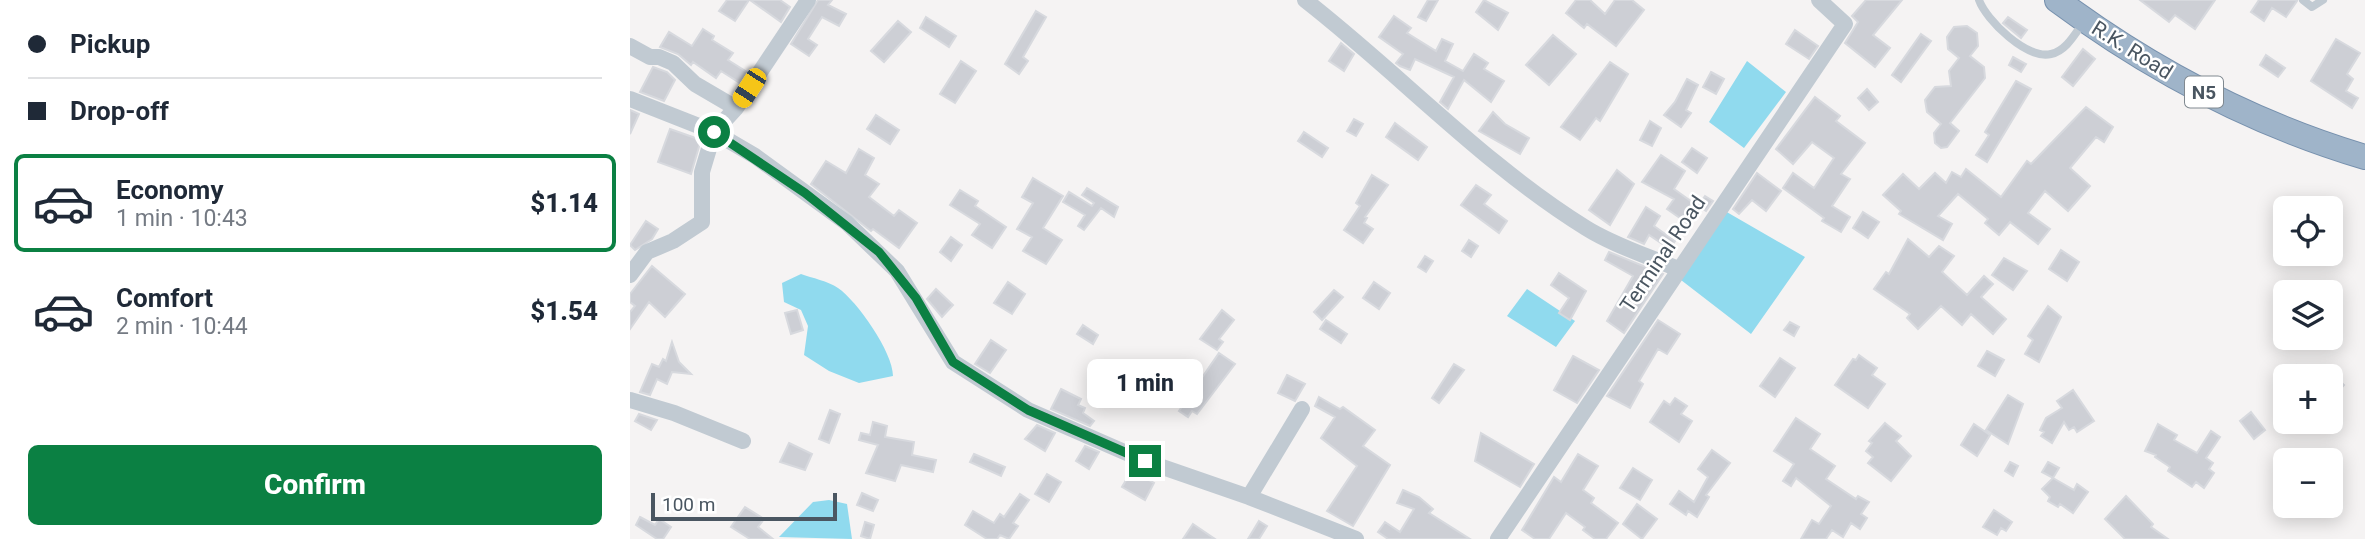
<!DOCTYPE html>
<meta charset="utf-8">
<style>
:root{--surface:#fff;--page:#f6f6f7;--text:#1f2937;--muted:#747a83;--line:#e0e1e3;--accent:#0b8043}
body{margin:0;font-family:Roboto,sans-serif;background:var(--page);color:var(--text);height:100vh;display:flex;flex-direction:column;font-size:26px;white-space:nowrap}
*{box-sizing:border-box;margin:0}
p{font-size:23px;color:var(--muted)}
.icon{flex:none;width:38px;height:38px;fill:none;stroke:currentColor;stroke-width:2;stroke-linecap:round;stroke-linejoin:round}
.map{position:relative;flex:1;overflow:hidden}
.side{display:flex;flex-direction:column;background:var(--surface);width:630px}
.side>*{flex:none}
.hud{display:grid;align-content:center;height:154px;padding:0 28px;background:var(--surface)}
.tools{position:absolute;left:1643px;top:196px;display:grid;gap:14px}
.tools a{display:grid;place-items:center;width:70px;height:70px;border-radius:10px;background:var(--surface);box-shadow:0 4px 18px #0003;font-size:35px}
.scale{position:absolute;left:21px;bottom:18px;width:186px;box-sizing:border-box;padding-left:7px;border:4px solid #4a5661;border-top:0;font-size:19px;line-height:24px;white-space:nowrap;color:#4a5661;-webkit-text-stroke:5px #fff;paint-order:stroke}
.end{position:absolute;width:32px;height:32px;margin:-16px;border:9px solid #0b8043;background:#fff;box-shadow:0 0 0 4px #fff}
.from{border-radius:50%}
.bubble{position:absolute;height:49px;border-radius:10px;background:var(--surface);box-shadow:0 4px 18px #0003;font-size:23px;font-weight:800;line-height:49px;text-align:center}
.car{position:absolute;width:21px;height:42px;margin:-21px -10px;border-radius:9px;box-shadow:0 0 5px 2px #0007;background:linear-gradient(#f5c518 24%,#345 0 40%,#f5c518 0 76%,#345 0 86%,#f5c518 0)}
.hud b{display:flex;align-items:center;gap:24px;height:66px;font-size:26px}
.hud b+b{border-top:2px solid var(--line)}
.hud i{width:18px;height:18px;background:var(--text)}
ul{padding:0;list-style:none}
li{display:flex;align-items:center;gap:21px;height:98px;margin:0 14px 10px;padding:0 14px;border:4px solid transparent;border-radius:10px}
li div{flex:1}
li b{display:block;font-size:26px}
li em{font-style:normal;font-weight:800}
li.on{border-color:var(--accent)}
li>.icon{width:63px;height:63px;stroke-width:1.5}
.button{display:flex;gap:14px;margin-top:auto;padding:14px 28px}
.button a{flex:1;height:80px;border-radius:10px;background:var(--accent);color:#fff;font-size:28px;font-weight:800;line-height:80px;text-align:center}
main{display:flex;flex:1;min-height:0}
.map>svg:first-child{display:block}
</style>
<main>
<section class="side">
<div class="hud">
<b><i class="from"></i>Pickup</b>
<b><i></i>Drop-off</b>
</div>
<ul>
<li class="on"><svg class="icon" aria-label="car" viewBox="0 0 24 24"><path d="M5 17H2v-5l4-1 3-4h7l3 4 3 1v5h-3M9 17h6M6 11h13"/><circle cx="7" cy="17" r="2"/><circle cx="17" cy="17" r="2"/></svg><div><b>Economy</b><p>1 min · 10:43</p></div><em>$1.14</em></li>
<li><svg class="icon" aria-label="car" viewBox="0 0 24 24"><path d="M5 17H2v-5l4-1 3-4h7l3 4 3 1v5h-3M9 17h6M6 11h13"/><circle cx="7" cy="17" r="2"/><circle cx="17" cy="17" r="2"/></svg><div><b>Comfort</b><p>2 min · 10:44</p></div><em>$1.54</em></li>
</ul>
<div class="button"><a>Confirm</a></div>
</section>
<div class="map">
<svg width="1735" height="539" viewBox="0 0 1735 539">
<rect width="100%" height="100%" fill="#f5f3f3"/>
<path fill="#90daee" d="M 1117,61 L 1156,92 L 1114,148 L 1079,122 Z
M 1095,211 L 1175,257 L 1121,334 L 1051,280 Z
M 171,274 C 182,278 198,281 208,288 C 227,301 263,352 263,376 L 229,383 L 199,371 L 174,355 L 178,326 L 171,310 L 154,302 L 152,283 Z
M 897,289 L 945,321 L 926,347 L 877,316 Z
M 199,500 L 217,504 L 222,539 L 149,537 L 183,502 Z"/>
<path fill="#cdcfd5" stroke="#d7d9de" stroke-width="2" d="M 97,0 L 119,0 L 105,21 L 89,11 Z
M 120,0 L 150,0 L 160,7 L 151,22 Z
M 188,0 L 202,0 L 198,5 L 216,14 L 209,26 L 192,17 L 178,39 L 187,45 L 179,56 L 161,44 Z
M 798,0 L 808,0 L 796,21 L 788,17 Z
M 854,0 L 878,13 L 868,30 L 846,12 Z
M 946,0 L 960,0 L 975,14 L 985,0 L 1002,0 L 1014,10 L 986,46 L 957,24 L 954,28 L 936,13 Z
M 1236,0 L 1272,0 L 1243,35 L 1260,48 L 1245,67 L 1215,43 L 1228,22 L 1222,16 Z
M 1510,0 L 1585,0 L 1565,29 L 1545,15 L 1539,22 Z
M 1629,0 L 1667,0 L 1667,1 L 1656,17 L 1642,8 L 1634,21 L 1621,12 Z
M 406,11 L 416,17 L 393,57 L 398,61 L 389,74 L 375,64 Z
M 764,16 L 781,28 L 777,33 L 806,51 L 812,39 L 823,44 L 815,61 L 833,71 L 844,54 L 858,63 L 854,69 L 874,81 L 861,102 L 834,80 L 818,109 L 810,102 L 824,77 L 785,59 L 780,70 L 770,66 L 766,63 L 773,54 L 749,37 Z
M 296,17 L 326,36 L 319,47 L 290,28 Z
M 1378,17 L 1397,30 L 1391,38 L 1373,23 Z
M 268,21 L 281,32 L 254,62 L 241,51 Z
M 1337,26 L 1347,33 L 1348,46 L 1340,56 L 1354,67 L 1355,78 L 1320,123 L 1329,131 L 1317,147 L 1311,148 L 1305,143 L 1304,133 L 1311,124 L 1297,112 L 1295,100 L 1305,87 L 1321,86 L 1319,71 L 1329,58 L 1318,49 L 1317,37 L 1324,27 Z
M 73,29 L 84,36 L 82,40 L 103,53 L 98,60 L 117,72 L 110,83 L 91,71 L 86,78 L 63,62 L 61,65 L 48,54 L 30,47 L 39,32 L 62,46 Z
M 1165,30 L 1188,46 L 1179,59 L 1156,44 Z
M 1291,34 L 1301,41 L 1271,82 L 1262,75 Z
M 923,35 L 946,54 L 919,85 L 896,65 Z
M 1706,39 L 1730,53 L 1717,74 L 1723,79 L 1716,91 L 1728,98 L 1722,108 L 1681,81 Z
M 711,43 L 724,54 L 714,71 L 699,61 Z
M 1453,49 L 1465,59 L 1443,86 L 1432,77 Z
M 1636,55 L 1655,68 L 1648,77 L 1630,65 Z
M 1383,57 L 1396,64 L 1391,72 L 1379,65 Z
M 331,61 L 346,71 L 325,103 L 310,94 Z
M 980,62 L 998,74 L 970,121 L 966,118 L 950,140 L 931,127 Z
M 23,67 L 37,72 L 45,80 L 34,101 L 10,92 Z
M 1081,72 L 1094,79 L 1086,94 L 1073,87 Z
M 1057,79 L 1068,85 L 1056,110 L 1061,113 L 1051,127 L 1034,115 L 1045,102 Z
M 1386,81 L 1401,89 L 1357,162 L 1346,155 L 1359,135 L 1355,132 Z
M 1237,89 L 1248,102 L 1239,110 L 1228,98 Z
M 1185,97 L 1210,116 L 1206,121 L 1235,143 L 1211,174 L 1220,179 L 1202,206 L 1220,217 L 1211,232 L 1192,221 L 1194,218 L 1153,188 L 1163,173 L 1184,188 L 1204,158 L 1182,142 L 1163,164 L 1146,149 Z
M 1456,107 L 1483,127 L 1474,142 L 1466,137 L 1440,168 L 1460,186 L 1438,211 L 1415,191 L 1398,213 L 1420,229 L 1408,244 L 1380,222 L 1369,235 L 1355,223 L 1358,219 L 1328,194 L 1308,216 L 1322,224 L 1313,240 L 1269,214 L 1271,211 L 1253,195 L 1273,174 L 1289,189 L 1305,173 L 1316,183 L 1322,172 L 1331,177 L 1336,169 L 1371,197 L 1397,161 L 1401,164 Z
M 0,110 L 9,114 L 0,134 Z
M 863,112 L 875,124 L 899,138 L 890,154 L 849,131 Z
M 246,115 L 269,130 L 260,144 L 237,129 Z
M 724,119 L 733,124 L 726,136 L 717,131 Z
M 1020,121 L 1031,128 L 1022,146 L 1010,140 Z
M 765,123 L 797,147 L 788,160 L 756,137 Z
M 40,129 L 71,140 L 61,174 L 28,162 Z
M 674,132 L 698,148 L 692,157 L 668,141 Z
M 1062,148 L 1077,158 L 1067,173 L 1052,162 Z
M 229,149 L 244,158 L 235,175 L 249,184 L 239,197 L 264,216 L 269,210 L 287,223 L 269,248 L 243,229 L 241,231 L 181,184 L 196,161 L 216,173 Z
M 1031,155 L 1055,171 L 1044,189 L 1069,207 L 1057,223 L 1037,209 L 1044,199 L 1012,182 Z
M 987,170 L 1004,184 L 980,225 L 959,210 Z
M 1127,173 L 1151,191 L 1136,211 L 1122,200 L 1109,214 L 1103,209 Z
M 742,175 L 758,185 L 735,217 L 737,218 L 734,223 L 743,229 L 733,243 L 714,230 L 730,206 L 726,203 Z
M 403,178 L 433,196 L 413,228 L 432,240 L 416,264 L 393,251 L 402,237 L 387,229 L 403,203 L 392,197 Z
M 846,185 L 861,195 L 854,204 L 877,221 L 869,233 L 831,205 Z
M 457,188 L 488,207 L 484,217 L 471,208 L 454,230 L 448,226 L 455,215 L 433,202 L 439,192 L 462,206 L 464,203 L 452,195 Z
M 330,190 L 348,201 L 345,206 L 376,227 L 362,248 L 342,235 L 350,224 L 320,205 Z
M 1075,196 L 1083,201 L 1076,211 L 1068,206 Z
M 1016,207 L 1030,216 L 1024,226 L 1045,241 L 1040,249 L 1019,235 L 1014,244 L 998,237 Z
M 1233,212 L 1249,222 L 1238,238 L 1223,228 Z
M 16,221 L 28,229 L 22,239 L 5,250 L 0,245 Z
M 321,237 L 332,245 L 321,261 L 310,252 Z
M 1278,239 L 1299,257 L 1309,246 L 1324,256 L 1312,272 L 1337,295 L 1354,276 L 1363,284 L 1351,297 L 1376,319 L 1363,334 L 1341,314 L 1332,325 L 1311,306 L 1288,329 L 1277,318 L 1280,314 L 1244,289 L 1256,272 L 1259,274 Z
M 839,240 L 848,246 L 841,257 L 832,251 Z
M 1431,250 L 1449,262 L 1437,281 L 1419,269 Z
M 979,252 L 1033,274 L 994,333 L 977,321 L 1003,276 L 975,260 Z
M 795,256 L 803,261 L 796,272 L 788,267 Z
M 1374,258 L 1397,271 L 1383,290 L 1362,275 Z
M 22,266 L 55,294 L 35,317 L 19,302 L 0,329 L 0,312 L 5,306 L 0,302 L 0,294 Z
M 929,273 L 956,291 L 940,320 L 929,313 L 939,298 L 921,285 Z
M 378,282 L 395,294 L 382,314 L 364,303 Z
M 744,282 L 760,293 L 749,309 L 733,298 Z
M 306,289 L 323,305 L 312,317 L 297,299 Z
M 704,290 L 713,297 L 692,320 L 684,312 Z
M 1418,306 L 1431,317 L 1409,362 L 1395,354 L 1403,340 L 1398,336 Z
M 167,310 L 173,330 L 161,334 L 155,313 Z
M 592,310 L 604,320 L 589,339 L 593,342 L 587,350 L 570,339 Z
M 696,320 L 717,334 L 711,343 L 690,329 Z
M 1028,320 L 1050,334 L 1037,354 L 1028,349 L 1009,381 L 1013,384 L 1000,408 L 977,396 Z
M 1160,322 L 1169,327 L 1164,336 L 1154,330 Z
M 453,325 L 468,335 L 463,344 L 447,334 Z
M 361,340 L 376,350 L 360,373 L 345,364 Z
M 42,342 L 49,362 L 61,374 L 42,372 L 37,384 L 27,379 L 20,395 L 10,392 L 22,364 L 29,367 L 33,359 L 36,361 Z
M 1357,351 L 1374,360 L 1365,376 L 1348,366 Z
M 589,353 L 605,364 L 567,414 L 562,411 L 558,417 L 549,411 Z
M 1229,355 L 1247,368 L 1242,375 L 1255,384 L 1238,408 L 1205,385 L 1223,359 L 1226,360 Z
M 943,356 L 969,370 L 947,403 L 924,390 Z
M 1150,358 L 1165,368 L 1145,397 L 1130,386 Z
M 824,364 L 834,370 L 809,403 L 802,398 Z
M 1666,365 L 1676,376 L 1652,376 Z
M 1701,373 L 1714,385 L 1701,399 Z
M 657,375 L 675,384 L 665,401 L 648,393 Z
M 431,389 L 451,399 L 448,405 L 455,408 L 453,413 L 464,421 L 460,426 L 421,409 Z
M 1443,390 L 1464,421 L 1447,432 L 1444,427 L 1439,430 L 1434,422 L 1422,443 L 1411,436 L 1414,432 L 1410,430 L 1416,418 L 1432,408 L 1427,401 Z
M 1378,395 L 1393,404 L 1378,444 L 1356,430 Z
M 689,397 L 710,409 L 713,407 L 745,430 L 733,446 L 760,465 L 723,526 L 697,511 L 727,466 L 691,438 L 705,417 L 685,406 Z
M 1045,398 L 1057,406 L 1051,414 L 1062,421 L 1049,442 L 1020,422 L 1034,401 L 1040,405 Z
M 200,410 L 210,414 L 199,443 L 189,439 Z
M 1621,412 L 1635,430 L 1624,439 L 1610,421 Z
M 9,414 L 27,420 L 21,430 L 5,421 Z
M 1166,418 L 1190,434 L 1180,449 L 1205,466 L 1196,479 L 1226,499 L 1228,496 L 1239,502 L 1231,514 L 1237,518 L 1230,529 L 1221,523 L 1213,537 L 1202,530 L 1196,539 L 1171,539 L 1182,520 L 1189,524 L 1201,506 L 1166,478 L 1161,486 L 1153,481 L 1164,464 L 1144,451 Z
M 243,422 L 257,426 L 255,437 L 284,442 L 282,455 L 306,460 L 303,472 L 271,465 L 265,481 L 236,473 L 248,445 L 229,440 L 231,433 L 240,435 Z
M 1255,423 L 1271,436 L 1266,441 L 1281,456 L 1261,481 L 1238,463 L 1243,457 L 1236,451 L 1242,443 L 1239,441 Z
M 1344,424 L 1360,435 L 1347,456 L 1331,445 Z
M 1528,424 L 1547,435 L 1544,440 L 1567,453 L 1581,431 L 1590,437 L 1576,458 L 1583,463 L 1579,469 L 1584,473 L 1574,488 L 1566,482 L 1562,487 L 1538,471 L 1540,467 L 1525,457 L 1526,455 L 1515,451 Z
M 407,425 L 425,433 L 415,451 L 395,439 Z
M 851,433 L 904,464 L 890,487 L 845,461 Z
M 159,443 L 182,454 L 175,470 L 150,462 Z
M 455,446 L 469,452 L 459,469 L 446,461 Z
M 1082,450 L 1100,463 L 1076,495 L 1079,497 L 1067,517 L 1058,511 L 1056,515 L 1040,504 L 1049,491 L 1064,502 L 1078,477 L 1068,469 Z
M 344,454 L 375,467 L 371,476 L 340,462 Z
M 948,454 L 968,466 L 953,490 L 964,498 L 961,503 L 988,523 L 976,539 L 965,539 L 953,530 L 955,527 L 936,513 L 919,539 L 905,539 L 892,530 L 924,477 L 931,482 Z
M 1380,462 L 1388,466 L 1383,476 L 1375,471 Z
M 1418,462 L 1429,468 L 1423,478 L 1412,472 Z
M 1003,468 L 1022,480 L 1010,500 L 990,488 Z
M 502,470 L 524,483 L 515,500 L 492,487 Z
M 417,474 L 431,482 L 419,502 L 405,494 Z
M 1423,478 L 1444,490 L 1447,484 L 1458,492 L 1443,513 L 1430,504 L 1428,507 L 1418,501 L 1420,497 L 1412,489 Z
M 773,490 L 789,497 L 803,509 L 799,513 L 840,539 L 758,539 L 748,532 L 755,522 L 770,532 L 784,509 L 767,503 Z
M 232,493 L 248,500 L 243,511 L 227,505 Z
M 390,494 L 399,500 L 383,523 L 388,526 L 379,539 L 370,535 L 367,539 L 357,539 L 335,525 L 343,511 L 364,523 L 370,514 L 374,517 Z
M 1496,496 L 1523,524 L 1521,527 L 1538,539 L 1495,539 L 1475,519 Z
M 1007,504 L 1027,519 L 1012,539 L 993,524 Z
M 115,507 L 134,519 L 128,527 L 143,539 L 120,539 L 101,527 Z
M 1364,510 L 1382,522 L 1376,531 L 1371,528 L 1367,535 L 1353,527 Z
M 10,517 L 25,525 L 29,519 L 41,527 L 33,539 L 27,539 L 6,525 Z
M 629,521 L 637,526 L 629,539 L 618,539 Z
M 235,522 L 244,525 L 240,539 L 231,536 Z
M 563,524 L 585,539 L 553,539 Z"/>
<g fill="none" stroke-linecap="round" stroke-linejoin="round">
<g stroke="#7690ad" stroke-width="26">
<path id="trunk" d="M 1427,0 C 1520,69 1624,124 1735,157"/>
</g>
<path stroke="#c1cad2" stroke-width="8" d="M 1349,0 C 1356,20 1397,60 1421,54 C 1436,51 1445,34 1453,23
M 1673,0 L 1682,7 L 1693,0"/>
<path stroke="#c1cad2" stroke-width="16" d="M 675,0 C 770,74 853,164 956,228 C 983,245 1018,256 1048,269
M 0,46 L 20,57 L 29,57 L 43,63 L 65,84 L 106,108
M 0,99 L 84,132 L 125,156 L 217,223 L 267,271 L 323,362 L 398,410 L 515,461 L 619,497 L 726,539
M 0,275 L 17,252 L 43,241 L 72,222 L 72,172 L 84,132 L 106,108 L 178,0
M 0,400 L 44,413 L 113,441
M 619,497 L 672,409
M 868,539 L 1215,24 L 1189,0"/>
<use href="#trunk" stroke="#9fb4c9" stroke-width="24"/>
</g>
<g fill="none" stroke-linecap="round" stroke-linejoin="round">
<path stroke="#0b8043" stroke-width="9" d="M 84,132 L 175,193 L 249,252 L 286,298 L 323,362 L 398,410 L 515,461"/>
</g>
<g text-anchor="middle" stroke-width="5" stroke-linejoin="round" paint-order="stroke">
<rect fill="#fff" stroke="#808990" stroke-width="2" x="1555" y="76.5" width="38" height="31" rx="5"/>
<g font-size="19" font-weight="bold" fill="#4a5661">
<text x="1574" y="99">N5</text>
</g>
<g font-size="21" fill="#4a5661" stroke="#fff">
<text transform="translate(1502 50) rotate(32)" y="7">R.K. Road</text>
<text transform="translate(1033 254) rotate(-56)" y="7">Terminal Road</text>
</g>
</g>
</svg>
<div class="tools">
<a><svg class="icon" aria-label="locate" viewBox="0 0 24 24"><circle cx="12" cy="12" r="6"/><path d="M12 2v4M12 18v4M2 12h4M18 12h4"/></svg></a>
<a><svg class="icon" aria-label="layers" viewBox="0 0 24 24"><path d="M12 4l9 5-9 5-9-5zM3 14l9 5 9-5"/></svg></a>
<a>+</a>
<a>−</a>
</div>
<div class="scale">100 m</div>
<i class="end from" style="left:84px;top:132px"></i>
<i class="end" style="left:515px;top:461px"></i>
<div class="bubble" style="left:457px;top:359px;width:116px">1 min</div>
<i class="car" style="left:119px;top:88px;rotate:213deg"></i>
</div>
</main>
